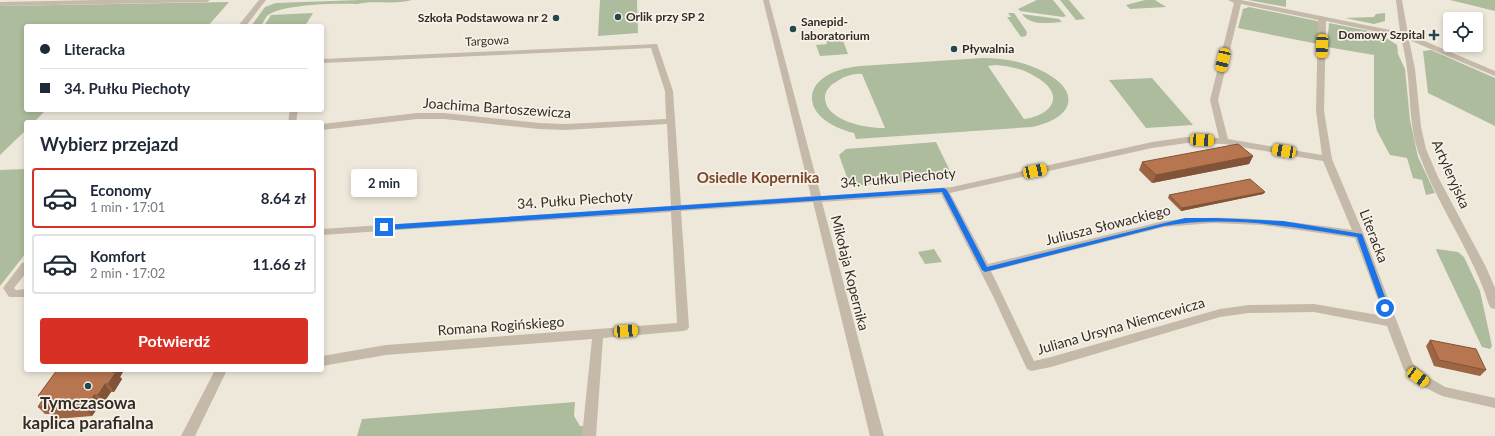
<!DOCTYPE html>
<html lang="pl">
<meta charset="utf-8">
<style>
:root{--surface:#fff;--page:#f2f2f3;--text:#1f2937;--muted:#747a83;--line:#e0e1e3;--accent:#d93025}
body{margin:0;font-family:Lato,sans-serif;background:var(--page);color:var(--text);height:100vh;display:flex;flex-direction:column;font-size:15px;white-space:nowrap}
*{box-sizing:border-box;margin:0}
p{font-size:13px;color:var(--muted)}
.icon{flex:none;width:22px;height:22px;fill:none;stroke:currentColor;stroke-width:2;stroke-linecap:round;stroke-linejoin:round}
.map{position:relative;flex:1;overflow:hidden}
.details{position:absolute;left:24px;top:120px;width:300px;height:252px;display:flex;flex-direction:column;background:var(--surface);border-radius:4px;box-shadow:0 2px 6px #0003}
.details>*{flex:none}
.top-card{position:absolute;left:24px;top:24px;width:300px;height:88px;border-radius:4px;box-shadow:0 2px 6px #0003;display:grid;align-content:center;height:88px;padding:0 16px;background:var(--surface)}
.tools{position:absolute;left:1443px;top:12px;display:grid;gap:8px}
.tools a{display:grid;place-items:center;width:40px;height:40px;border-radius:4px;background:var(--surface);box-shadow:0 2px 6px #0003;font-size:20px}
.end{position:absolute;width:18px;height:18px;margin:-9px;border:5px solid #1a73e8;background:#fff;box-shadow:0 0 0 2px #fff}
.from{border-radius:50%}
.bubble{position:absolute;height:28px;border-radius:4px;background:var(--surface);box-shadow:0 2px 6px #0003;font-size:13px;font-weight:700;line-height:28px;text-align:center}
.car{position:absolute;width:12px;height:24px;margin:-12px -6px;border-radius:5px;box-shadow:0 0 3px 1px #0007;background:linear-gradient(#f5c518 24%,#345 0 40%,#f5c518 0 76%,#345 0 86%,#f5c518 0)}
.top-card b{display:flex;align-items:center;gap:14px;height:38px;font-size:15px}
.top-card b+b{border-top:1px solid var(--line)}
.top-card i{width:10px;height:10px;background:var(--text)}
ul{padding:0;list-style:none}
li{display:flex;align-items:center;gap:12px;height:60px;margin:0 8px 6px;padding:0 8px;border:2px solid var(--line);border-radius:4px}
li div{flex:1}
li b{display:block;font-size:15px}
li em{font-style:normal;font-weight:700}
li.on{border-color:var(--accent)}
li>.icon{width:36px;height:36px;stroke-width:1.5}
h2{padding:0 16px;font-size:18px;line-height:48px}
.button{display:flex;gap:8px;margin-top:auto;padding:8px 16px}
.button a{flex:1;height:46px;border-radius:4px;background:var(--accent);color:#fff;font-size:16px;font-weight:700;line-height:46px;text-align:center}
.map>svg:first-child{display:block}
</style>
<div class="map">
<svg width="1495" height="436" viewBox="0 0 1495 436">
<rect width="100%" height="100%" fill="#eee8db"/>
<path fill="#adbc9d" fill-rule="evenodd" d="M 360,0 L 412,0 C 394,5 375,0 358,4 C 340,3 279,4 267,16 C 265,18 263,23 261,26 L 251,26 L 265,7 L 276,3 Z
M 600,0 L 637,0 L 638,33 L 598,36 Z
M 1037,0 L 1053,0 L 1066,16 L 1063,17 L 1020,11 L 1018,9 Z
M 1060,0 L 1069,0 L 1085,19 L 1076,20 Z
M 1145,0 L 1155,0 L 1166,7 L 1130,9 L 1126,5 Z
M 1248,0 L 1286,0 L 1286,7 Z
M 1450,0 L 1495,0 L 1495,11 Z
M 229,2 L 208,26 L 26,26 L 26,110 L 46,110 L 34,122 L 26,122 L 26,130 L 0,155 L 0,6 Z
M 1249,7 L 1317,21 L 1319,23 L 1318,44 L 1238,28 L 1243,9 Z
M 313,13 L 305,26 L 264,26 L 271,15 Z
M 1008,13 L 1014,13 L 1027,32 L 1026,36 L 1021,37 L 1007,17 L 1011,17 Z
M 1385,13 L 1385,21 L 1374,24 L 1345,18 L 1374,17 L 1376,14 Z
M 1022,14 L 1059,19 L 1062,22 C 1049,23 1030,26 1022,14 Z
M 1329,23 L 1379,33 L 1397,45 L 1398,54 L 1405,69 L 1410,120 L 1418,157 L 1435,193 L 1426,195 L 1422,180 L 1413,178 L 1407,158 L 1390,155 L 1377,131 L 1374,117 L 1374,55 L 1327,47 Z
M 824,35 L 841,35 L 848,54 L 820,56 L 816,45 L 827,44 Z
M 1431,50 L 1495,78 L 1495,126 L 1428,93 L 1423,51 Z
M 983,58 C 1002,58 1021,61 1038,69 C 1081,88 1078,117 1032,127 L 856,139 L 854,133 C 795,118 799,72 860,66 ZM 995,65 C 1009,66 1024,69 1036,77 C 1066,94 1053,115 1024,119 L 988,66 ZM 862,74 L 885,128 C 868,129 823,121 825,96 C 826,90 830,85 836,82 C 843,77 853,73 862,74 Z
M 1152,78 L 1193,125 L 1146,128 L 1109,80 Z
M 936,142 L 953,177 L 850,186 L 839,155 L 846,149 Z
M 26,169 L 26,253 L 0,286 L 0,170 Z
M 934,249 L 942,262 L 925,264 L 918,252 Z
M 1437,249 L 1458,252 L 1464,257 L 1480,291 L 1492,346 L 1490,349 L 1482,347 L 1436,250 Z
M 575,402 L 574,416 L 580,426 L 584,426 L 583,436 L 357,436 L 362,419 Z"/>
<g fill="none" stroke-linecap="round" stroke-linejoin="round">
<path fill="#c5b9a9" fill-rule="evenodd" d="M 99,0 L 210,0 L 207,2 L 0,6 L 0,2 Z
M 259,0 L 266,0 L 246,26 L 238,26 Z
M 763,0 L 769,0 L 821,196 L 952,187 L 1152,142 L 1187,137 L 1219,138 L 1210,100 L 1234,3 L 1228,0 L 1241,0 L 1400,32 L 1396,0 L 1402,0 L 1408,34 L 1495,71 L 1495,76 L 1409,40 L 1415,69 L 1421,127 L 1426,149 L 1438,177 L 1486,267 L 1495,288 L 1495,309 L 1491,308 L 1489,305 C 1473,253 1440,210 1421,159 C 1409,131 1411,100 1407,69 C 1406,58 1403,47 1401,37 L 1326,21 L 1324,111 L 1332,159 L 1364,235 L 1413,364 L 1430,378 L 1445,387 L 1495,398 L 1495,408 L 1442,396 L 1422,386 L 1404,370 L 1387,326 L 1314,312 L 1249,313 L 1220,317 L 1051,367 L 1031,371 L 1027,369 L 993,296 L 941,194 L 822,202 L 884,436 L 870,436 L 813,202 L 681,211 L 689,327 L 687,330 L 683,331 L 603,338 L 596,436 L 582,436 L 592,339 L 386,355 L 322,366 L 322,356 L 386,345 L 677,323 L 671,212 L 322,235 L 322,229 L 671,206 L 667,124 L 566,130 L 539,129 L 444,119 L 417,119 L 322,130 L 322,124 L 417,113 L 444,113 L 539,123 L 566,124 L 666,119 L 665,91 L 651,48 L 322,63 L 322,59 L 657,44 L 673,91 L 681,205 L 811,196 ZM 1241,4 L 1318,20 L 1316,111 L 1322,155 L 1228,139 L 1218,100 ZM 1187,143 L 1224,144 L 1323,161 L 1352,230 C 1289,221 1228,213 1164,221 L 988,264 L 950,193 L 1152,148 ZM 1213,223 L 1262,225 L 1355,238 L 1384,316 L 1314,304 L 1249,305 L 1220,309 L 1051,357 L 1034,361 L 991,271 L 1164,227 Z
M 290,110 L 298,110 L 296,122 L 288,122 Z
M 26,262 L 26,273 L 14,288 L 16,290 L 26,289 L 26,297 L 9,297 L 3,288 L 22,263 Z
M 215,370 L 227,370 L 195,436 L 181,436 Z"/>
</g>
<path fill="#9e6545" d="M 1253,156 L 1249,164 L 1152,183 L 1139,170 L 1142,162 Z
M 1265,192 L 1263,194 L 1181,211 L 1168,198 L 1169,195 Z
M 1430,340 L 1486,370 L 1480,376 L 1434,366 L 1426,346 Z
M 57,370 L 124,370 L 120,377 L 122,379 L 114,392 L 111,392 L 104,402 L 101,403 L 92,416 L 56,419 L 51,414 L 45,414 L 38,407 L 42,401 L 38,396 Z"/>
<path fill="#815338" d="M 1253,156 L 1249,164 L 1152,183 L 1156,175 Z
M 1265,192 L 1263,194 L 1181,211 L 1182,208 Z
M 113,370 L 124,370 L 120,377 L 122,379 L 114,392 L 108,384 L 112,372 Z
M 105,384 L 111,392 L 104,402 L 98,395 Z
M 94,395 L 101,403 L 92,416 L 86,409 Z"/>
<path fill="#b87650" stroke="#815338" d="M 1238,144 L 1253,156 L 1156,175 L 1142,162 Z
M 1250,179 L 1265,192 L 1182,208 L 1169,195 Z
M 1430,340 L 1476,349 L 1486,370 L 1439,360 Z
M 57,370 L 113,370 L 112,372 L 116,372 L 108,384 L 105,384 L 98,395 L 94,395 L 86,409 L 49,411 L 52,406 L 38,407 L 45,396 L 38,396 Z"/>
<path fill="#1a73e8" d="M 944,188 L 947,190 L 987,267 L 1185,218 L 1216,218 L 1283,221 L 1362,234 L 1389,308 L 1385,310 L 1382,308 L 1357,237 C 1293,227 1228,215 1164,226 L 985,272 L 982,270 L 942,192 L 384,230 L 380,227 L 384,225 Z"/>
<g fill="#22474f" stroke="#f7f1e7" stroke-width="1.5">
<circle cx="618" cy="17" r="4"/>
<circle cx="556" cy="18" r="4"/>
<circle cx="793" cy="29" r="4"/>
<path d="M1432 29h4v4h4v4h-4v4h-4v-4h-4v-4h4z"/>
<circle cx="954" cy="49" r="4"/>
<circle cx="88" cy="386" r="4"/>
</g>
<g text-anchor="middle" stroke-width="3.5" stroke-linejoin="round" paint-order="stroke">
<g font-size="12" font-weight="bold" fill="#332d28" stroke="#f7f1e7" text-anchor="start">
<text x="626" y="21">Orlik przy SP 2</text>
<text x="548" y="22" text-anchor="end">Szkoła Podstawowa nr 2</text>
<text x="801" y="26">Sanepid-<tspan x="801" dy="14">laboratorium</tspan></text>
<text x="1425" y="39" text-anchor="end">Domowy Szpital</text>
<text x="962" y="53">Pływalnia</text>
</g>
<g font-size="12" fill="#332d28" stroke="#f7f1e7">
<text transform="translate(487 41) rotate(-3)" y="4">Targowa</text>
</g>
<g font-size="14" fill="#332d28" stroke="#f7f1e7">
<text transform="translate(497 108) rotate(4)" y="5">Joachima Bartoszewicza</text>
<text transform="translate(1451 174) rotate(66)" y="5">Artyleryjska</text>
<text transform="translate(898 178) rotate(-5)" y="5">34. Pułku Piechoty</text>
<text transform="translate(575 200) rotate(-4)" y="5">34. Pułku Piechoty</text>
<text transform="translate(1108 225) rotate(-14)" y="5">Juliusza Słowackiego</text>
<text transform="translate(1374 236) rotate(69)" y="5">Literacka</text>
<text transform="translate(850 273) rotate(76)" y="5">Mikołaja Kopernika</text>
<text transform="translate(501 326) rotate(-4)" y="5">Romana Rogińskiego</text>
<text transform="translate(1121 326) rotate(-16)" y="5">Juliana Ursyna Niemcewicza</text>
</g>
<g font-size="15" font-weight="bold" fill="#78472a" stroke="#f7f1e7">
<text x="758" y="183">Osiedle Kopernika</text>
</g>
<g font-size="17" font-weight="bold" fill="#332d28" stroke="#f7f1e7">
<text x="88" y="409">Tymczasowa<tspan x="88" dy="20">kaplica parafialna</tspan></text>
</g>
</g>
</svg>
<div class="tools">
<a><svg class="icon" aria-label="locate" viewBox="0 0 24 24"><circle cx="12" cy="12" r="6"/><path d="M12 2v4M12 18v4M2 12h4M18 12h4"/></svg></a>
</div>
<i class="end from" style="left:1385px;top:308px"></i>
<i class="end" style="left:384px;top:227px"></i>
<div class="bubble" style="left:351px;top:169px;width:66px">2 min</div>
<i class="car" style="left:1322px;top:46px;rotate:182deg"></i>
<i class="car" style="left:1223px;top:60px;rotate:193deg"></i>
<i class="car" style="left:1202px;top:140px;rotate:93deg"></i>
<i class="car" style="left:1284px;top:151px;rotate:280deg"></i>
<i class="car" style="left:1035px;top:171px;rotate:78deg"></i>
<i class="car" style="left:626px;top:331px;rotate:86deg"></i>
<i class="car" style="left:1418px;top:377px;rotate:126deg"></i>
<div class="top-card">
<b><i class="from"></i>Literacka</b>
<b><i></i>34. Pułku Piechoty</b>
</div>
<section class="details">
<h2>Wybierz przejazd</h2>
<ul>
<li class="on"><svg class="icon" aria-label="car" viewBox="0 0 24 24"><path d="M5 17H2v-5l4-1 3-4h7l3 4 3 1v5h-3M9 17h6M6 11h13"/><circle cx="7" cy="17" r="2"/><circle cx="17" cy="17" r="2"/></svg><div><b>Economy</b><p>1 min · 17:01</p></div><em>8.64 zł</em></li>
<li><svg class="icon" aria-label="car" viewBox="0 0 24 24"><path d="M5 17H2v-5l4-1 3-4h7l3 4 3 1v5h-3M9 17h6M6 11h13"/><circle cx="7" cy="17" r="2"/><circle cx="17" cy="17" r="2"/></svg><div><b>Komfort</b><p>2 min · 17:02</p></div><em>11.66 zł</em></li>
</ul>
<div class="button"><a>Potwierdź</a></div>
</section>
</div>
